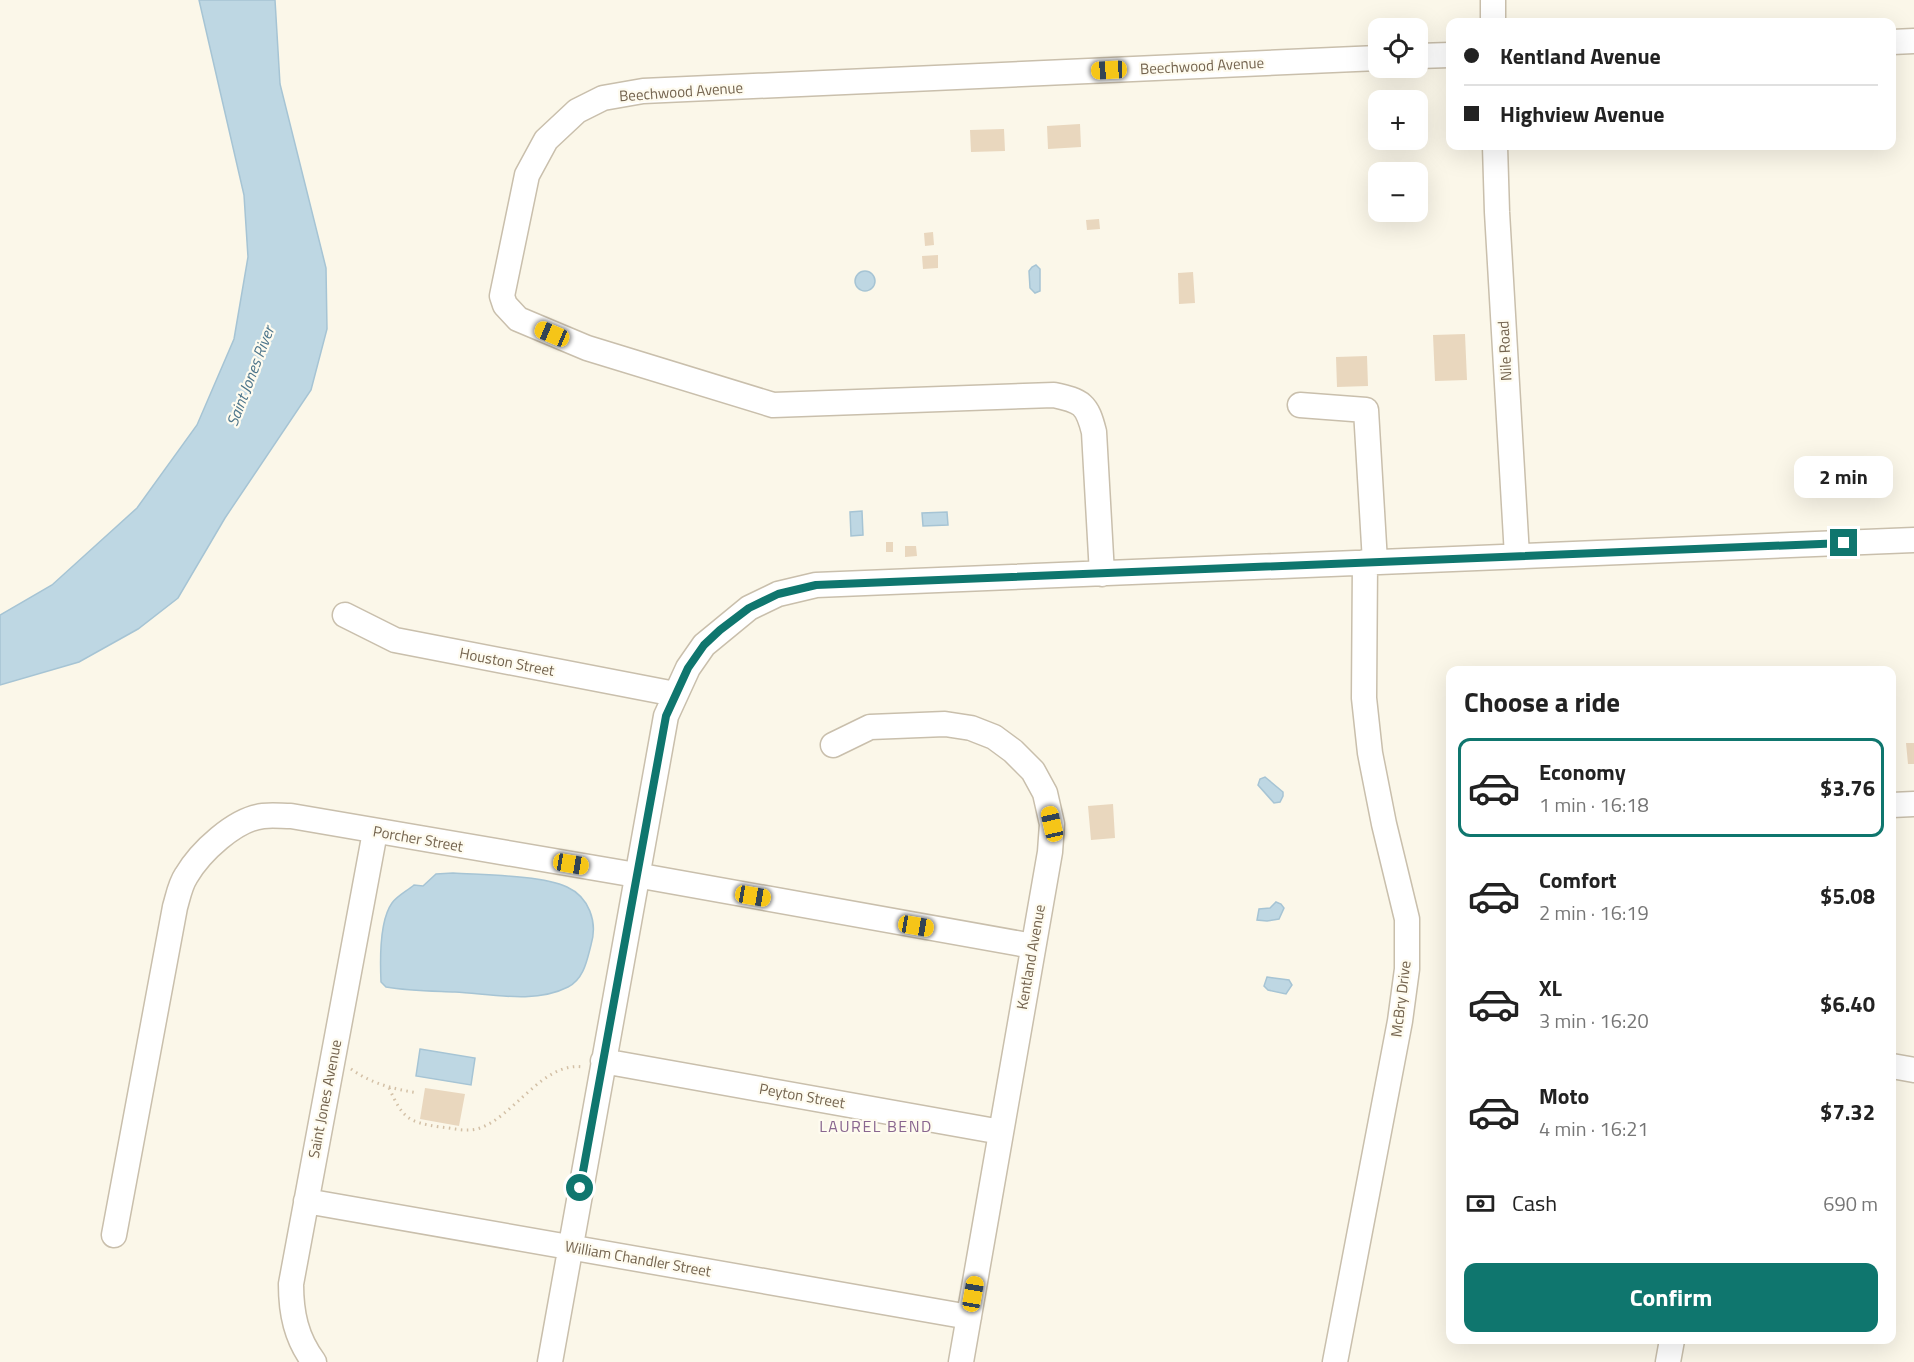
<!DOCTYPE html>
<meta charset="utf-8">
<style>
:root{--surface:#fff;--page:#f6f6f6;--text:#222;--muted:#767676;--line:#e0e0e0;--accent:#0f766e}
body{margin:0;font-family:"Titillium Web",sans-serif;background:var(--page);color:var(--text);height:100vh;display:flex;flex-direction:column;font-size:22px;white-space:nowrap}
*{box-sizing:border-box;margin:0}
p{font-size:20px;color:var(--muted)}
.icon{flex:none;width:33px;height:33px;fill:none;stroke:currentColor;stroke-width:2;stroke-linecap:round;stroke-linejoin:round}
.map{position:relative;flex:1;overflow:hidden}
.sheet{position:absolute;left:1446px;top:666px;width:450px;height:678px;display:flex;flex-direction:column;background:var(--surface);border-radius:12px;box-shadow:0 6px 24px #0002}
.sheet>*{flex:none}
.guide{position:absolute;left:1446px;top:18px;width:450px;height:132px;border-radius:12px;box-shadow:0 6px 24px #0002;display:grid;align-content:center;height:132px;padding:0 18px;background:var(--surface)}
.controls{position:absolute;left:1368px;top:18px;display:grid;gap:12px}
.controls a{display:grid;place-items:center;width:60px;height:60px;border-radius:12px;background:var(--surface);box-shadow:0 6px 24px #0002;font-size:30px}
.end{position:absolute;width:27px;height:27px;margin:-14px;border:8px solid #0f766e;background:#fff;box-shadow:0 0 0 3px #fff}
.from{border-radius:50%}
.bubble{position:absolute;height:42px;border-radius:12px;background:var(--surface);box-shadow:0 6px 24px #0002;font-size:20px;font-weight:700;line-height:42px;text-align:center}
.car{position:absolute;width:18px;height:36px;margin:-18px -9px;border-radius:8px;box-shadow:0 0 4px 2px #0007;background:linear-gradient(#f5c518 24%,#345 0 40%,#f5c518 0 76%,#345 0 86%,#f5c518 0)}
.guide b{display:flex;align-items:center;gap:21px;height:57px;font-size:22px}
.guide b+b{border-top:2px solid var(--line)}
.guide i{width:15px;height:15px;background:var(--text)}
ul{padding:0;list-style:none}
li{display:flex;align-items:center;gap:18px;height:99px;margin:0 12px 9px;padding:0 6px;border:3px solid transparent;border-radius:12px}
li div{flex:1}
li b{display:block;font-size:22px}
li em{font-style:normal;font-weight:700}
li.current{border-color:var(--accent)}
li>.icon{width:54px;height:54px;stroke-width:1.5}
h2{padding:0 18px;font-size:27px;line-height:72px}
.pay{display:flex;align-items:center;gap:15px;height:66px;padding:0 18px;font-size:22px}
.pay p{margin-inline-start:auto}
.primary-button{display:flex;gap:12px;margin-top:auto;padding:12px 18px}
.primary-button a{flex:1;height:69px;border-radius:12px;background:var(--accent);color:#fff;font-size:24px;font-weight:700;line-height:69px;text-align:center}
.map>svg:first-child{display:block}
</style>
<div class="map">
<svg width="1914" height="1362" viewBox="0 0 1914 1362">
<rect width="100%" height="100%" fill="#fbf7e9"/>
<path fill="#bed7e3" stroke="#a6c4d4" stroke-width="1.5" d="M 199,0 L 275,0 L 280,84 L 326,268 L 327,329 L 311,390 L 225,518 L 178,598 L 138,629 L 79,662 L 0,685 L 0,615 L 52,585 L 137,508 L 197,425 L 234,339 L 248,257 L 244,195 Z
M 1036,265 L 1040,269 L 1040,291 L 1035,293 L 1030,288 L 1029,271 L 1032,267 Z
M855 281a10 10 0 1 1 20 0a10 10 0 1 1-20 0Z
M 862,511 L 863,535 L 851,536 L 850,512 Z
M 947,512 L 948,525 L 923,526 L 922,513 Z
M 1265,777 L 1283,792 L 1283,796 L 1280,802 L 1274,803 L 1258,785 L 1260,779 Z
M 453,873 C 482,875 542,875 567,887 C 589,897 598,922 591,945 C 587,960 584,979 568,987 C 535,1004 491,994 455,992 C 432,991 409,991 386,987 L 381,982 C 380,960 379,921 392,903 C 397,896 407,891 414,885 L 423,886 L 436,874 Z
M 1276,902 L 1281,904 L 1284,908 L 1279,919 L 1267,921 L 1257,920 L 1259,909 L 1270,908 Z
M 1267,977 L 1289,980 L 1292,985 L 1286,994 L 1268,990 L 1264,986 Z
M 420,1049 L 475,1058 L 471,1085 L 416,1076 Z"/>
<path fill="#e9d7be" d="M 1080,124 L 1081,147 L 1048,149 L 1047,126 Z
M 1004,129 L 1005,151 L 971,152 L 970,130 Z
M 1099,219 L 1100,229 L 1087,230 L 1086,220 Z
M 933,232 L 934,245 L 925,246 L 924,233 Z
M 938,255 L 938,268 L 923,269 L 922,256 Z
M 1193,272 L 1195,303 L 1179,304 L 1178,273 Z
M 1465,334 L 1467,380 L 1435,381 L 1433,335 Z
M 1367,356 L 1368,386 L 1337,387 L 1336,357 Z
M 886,542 L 893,542 L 893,552 L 886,552 Z
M 905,546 L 916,546 L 917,556 L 905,557 Z
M 1906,743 L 1914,743 L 1914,764 L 1908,764 Z
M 1113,804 L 1115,838 L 1091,840 L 1088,806 Z
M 425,1088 L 465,1094 L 459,1126 L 420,1119 Z"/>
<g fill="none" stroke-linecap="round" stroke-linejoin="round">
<g stroke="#c9bfac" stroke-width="27">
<path id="minor" d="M 1493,0 L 1493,22
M 1892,42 L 1914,41
M 1418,56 L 1450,55
M 1495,146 L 1497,212 L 1517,556
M 1300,405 L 1366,410 L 1375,562
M 1102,574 L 1094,432 C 1087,404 1082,401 1054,395 L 773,405 L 587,348 L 518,319 L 505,305 L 502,296 L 527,175 L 546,140 L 577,111 L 603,98 L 643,91 L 1378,58
M 345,615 L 395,640 L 675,694
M 833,745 L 870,727 L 945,724 L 971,728 L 994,737 L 1013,751 L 1033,771 L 1045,793 L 1052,824 L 1050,852 L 961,1362
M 1892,805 L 1914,804
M 603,1061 L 1001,1132
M 1892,1066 L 1914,1070
M 306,1201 L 969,1317
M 114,1235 L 175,907 C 178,897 180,885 186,876 C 200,852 235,819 263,816 C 272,815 282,816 291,816 L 636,875 L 1033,946
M 314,1362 C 296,1338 291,1313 291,1284 L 375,832
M 550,1362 L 666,716 L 688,668 L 704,645 L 749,608 L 778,594 L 816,585 L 1914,540
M 1335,1362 L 1400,1021 L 1407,969 L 1407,919 L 1384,824 L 1370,753 L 1364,698 L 1365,562
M 1668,1362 L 1672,1340"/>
</g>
<path stroke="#d3c0a6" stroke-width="3" stroke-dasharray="1.5 4.5" stroke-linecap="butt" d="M 351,1069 C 372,1084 394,1089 418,1093
M 389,1088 C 403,1118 407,1122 440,1127 C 452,1128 465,1132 477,1129 C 513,1119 542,1061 583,1067"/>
<use href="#minor" stroke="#fff" stroke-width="24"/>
</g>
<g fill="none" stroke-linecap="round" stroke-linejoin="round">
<path stroke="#0f766e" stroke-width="8" d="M 580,1188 L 666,716 L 688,668 L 704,645 L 720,630 L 749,608 L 778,594 L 816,585 L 1844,543"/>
</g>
<g text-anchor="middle" stroke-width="4.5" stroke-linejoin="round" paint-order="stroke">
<g font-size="15" fill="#73634e" stroke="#fefbef">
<text transform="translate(1202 66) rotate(-3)" y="5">Beechwood Avenue</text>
<text transform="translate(681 92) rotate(-4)" y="5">Beechwood Avenue</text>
<text transform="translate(1505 351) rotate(-93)" y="5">Nile Road</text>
<text transform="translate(507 662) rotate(11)" y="5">Houston Street</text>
<text transform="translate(418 839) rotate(10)" y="5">Porcher Street</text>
<text transform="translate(1031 957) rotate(-80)" y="5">Kentland Avenue</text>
<text transform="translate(1401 999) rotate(-83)" y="5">McBry Drive</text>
<text transform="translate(802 1096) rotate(10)" y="5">Peyton Street</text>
<text transform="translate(325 1099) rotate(-79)" y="5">Saint Jones Avenue</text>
<text transform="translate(638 1259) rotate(10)" y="5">William Chandler Street</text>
</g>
<g font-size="16" font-style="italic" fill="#4d758b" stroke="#fefbef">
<text transform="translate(250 376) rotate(-69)" y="6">Saint Jones River</text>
</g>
<g font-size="16" letter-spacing="1.5" fill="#89668f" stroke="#fefbef">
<text x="876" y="1132">LAUREL BEND</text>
</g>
</g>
</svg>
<div class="controls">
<a><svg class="icon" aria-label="locate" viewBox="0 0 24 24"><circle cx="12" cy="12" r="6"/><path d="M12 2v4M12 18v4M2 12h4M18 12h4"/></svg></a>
<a>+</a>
<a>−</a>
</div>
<i class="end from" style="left:580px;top:1188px"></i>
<i class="end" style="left:1844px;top:543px"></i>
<div class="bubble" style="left:1794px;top:456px;width:99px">2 min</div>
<i class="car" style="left:1109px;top:70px;rotate:267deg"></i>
<i class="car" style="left:552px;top:334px;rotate:293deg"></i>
<i class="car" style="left:1052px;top:824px;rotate:347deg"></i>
<i class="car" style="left:571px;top:864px;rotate:100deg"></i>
<i class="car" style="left:753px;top:896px;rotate:100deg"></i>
<i class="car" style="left:916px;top:926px;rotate:100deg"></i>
<i class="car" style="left:973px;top:1294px;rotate:10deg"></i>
<div class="guide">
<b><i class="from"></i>Kentland Avenue</b>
<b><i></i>Highview Avenue</b>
</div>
<section class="sheet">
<h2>Choose a ride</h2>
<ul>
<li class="current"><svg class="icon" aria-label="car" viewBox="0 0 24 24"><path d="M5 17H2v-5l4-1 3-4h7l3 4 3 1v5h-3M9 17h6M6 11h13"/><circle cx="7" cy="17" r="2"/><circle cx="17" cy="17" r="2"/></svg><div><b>Economy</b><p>1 min · 16:18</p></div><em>$3.76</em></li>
<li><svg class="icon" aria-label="car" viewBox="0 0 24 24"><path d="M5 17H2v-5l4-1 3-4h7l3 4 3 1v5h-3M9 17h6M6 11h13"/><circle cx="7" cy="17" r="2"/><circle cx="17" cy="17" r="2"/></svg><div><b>Comfort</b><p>2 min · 16:19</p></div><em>$5.08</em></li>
<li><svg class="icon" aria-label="car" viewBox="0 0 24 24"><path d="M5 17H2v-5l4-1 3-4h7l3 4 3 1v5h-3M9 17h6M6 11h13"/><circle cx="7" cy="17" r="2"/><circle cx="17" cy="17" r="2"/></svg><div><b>XL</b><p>3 min · 16:20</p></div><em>$6.40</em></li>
<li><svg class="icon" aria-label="car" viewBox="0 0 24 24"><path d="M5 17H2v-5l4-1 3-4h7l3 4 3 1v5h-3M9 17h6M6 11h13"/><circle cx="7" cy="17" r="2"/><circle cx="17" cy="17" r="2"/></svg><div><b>Moto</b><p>4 min · 16:21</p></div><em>$7.32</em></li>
</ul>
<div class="pay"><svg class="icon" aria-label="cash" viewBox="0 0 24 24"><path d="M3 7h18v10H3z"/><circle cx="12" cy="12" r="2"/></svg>Cash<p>690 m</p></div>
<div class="primary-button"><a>Confirm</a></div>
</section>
</div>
